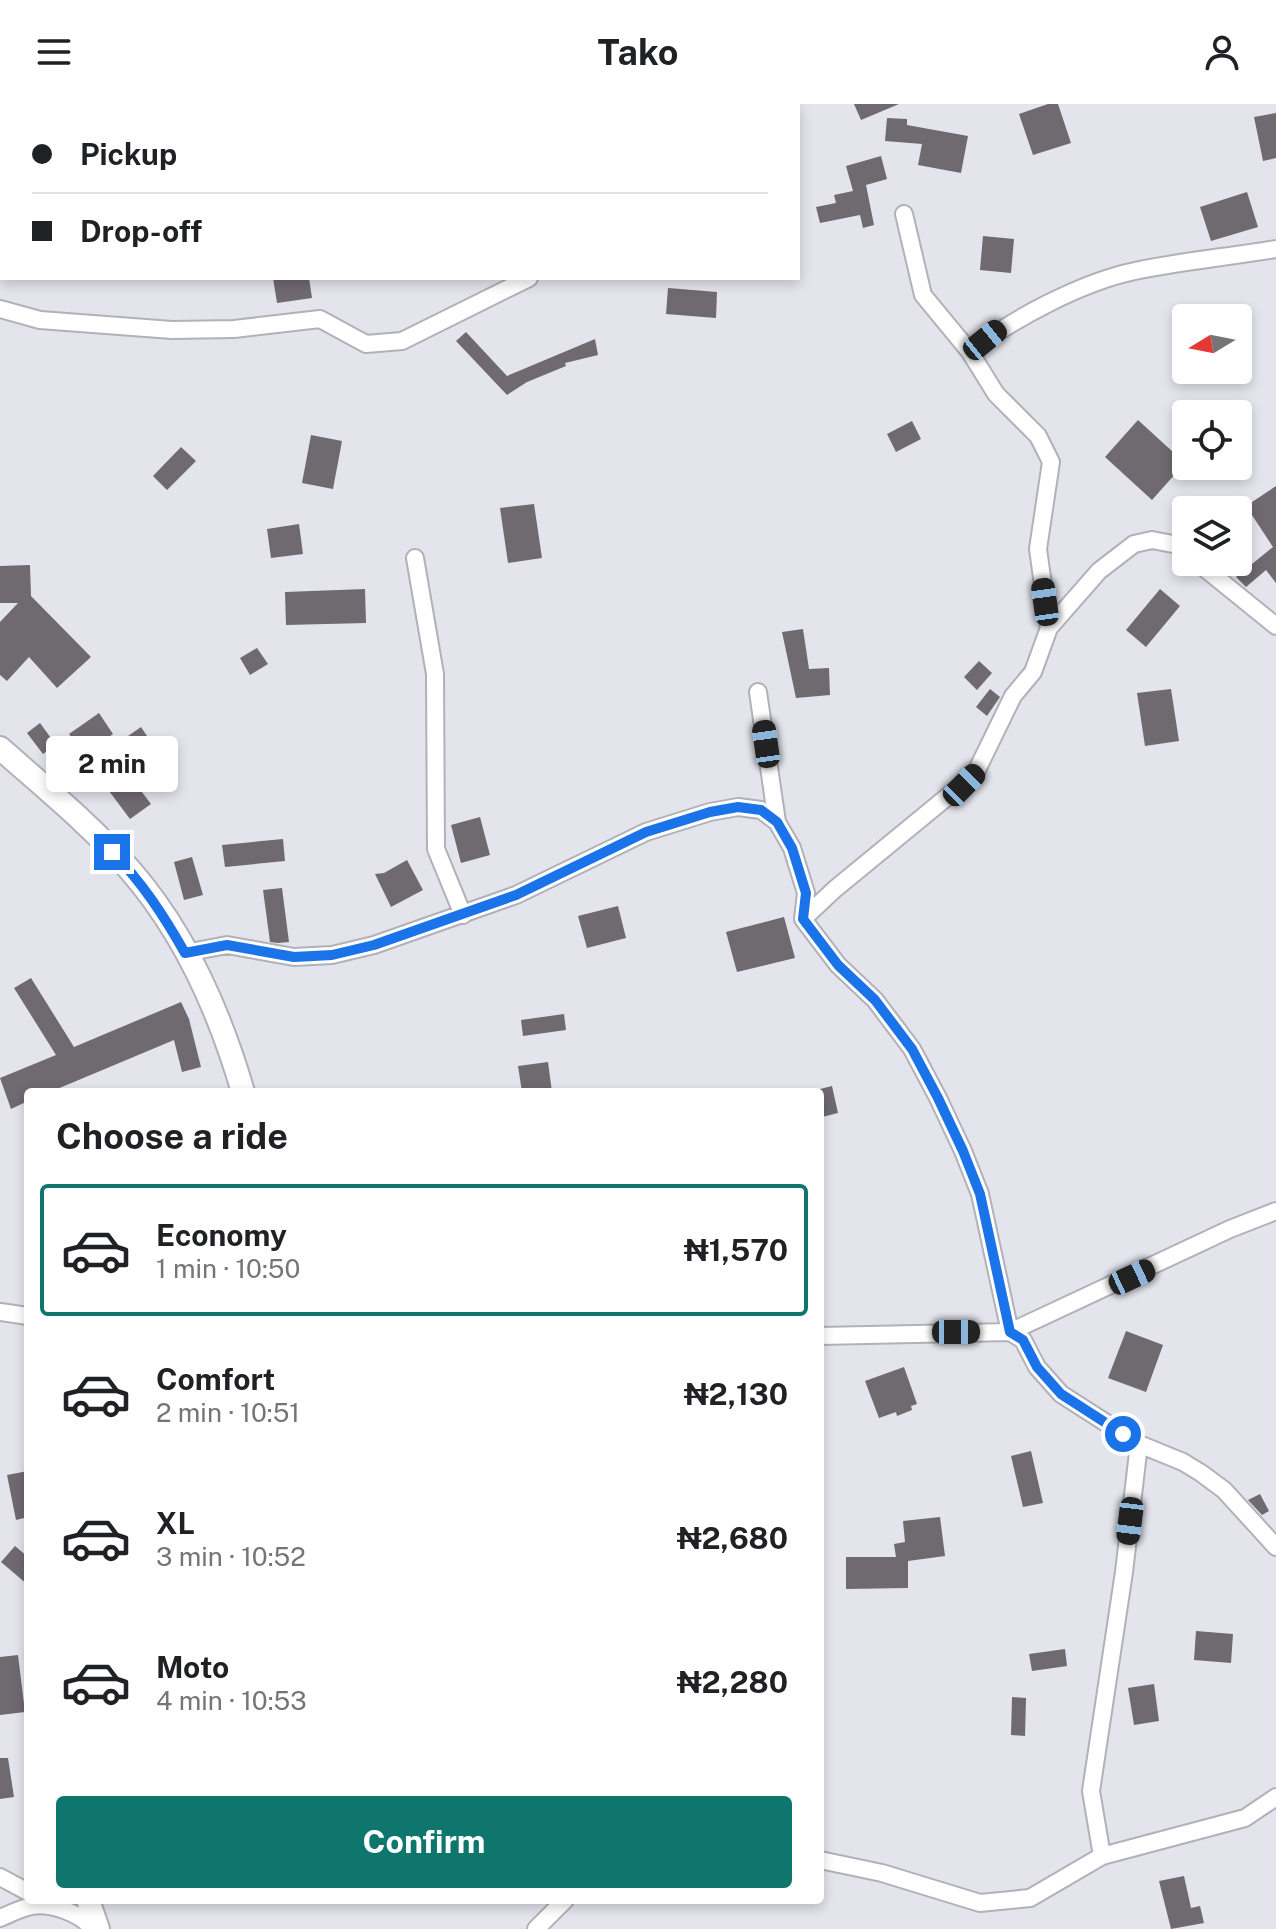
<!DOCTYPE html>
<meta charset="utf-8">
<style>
:root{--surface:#fff;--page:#f6f6f6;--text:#202124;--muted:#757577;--line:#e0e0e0;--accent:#0f766e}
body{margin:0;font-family:"Public Sans",sans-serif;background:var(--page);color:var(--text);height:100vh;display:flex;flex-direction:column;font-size:30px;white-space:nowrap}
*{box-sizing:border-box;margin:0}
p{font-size:26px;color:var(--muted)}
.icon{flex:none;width:44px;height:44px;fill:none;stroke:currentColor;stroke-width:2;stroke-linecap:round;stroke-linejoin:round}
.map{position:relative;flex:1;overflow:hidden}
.details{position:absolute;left:24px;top:984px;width:800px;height:816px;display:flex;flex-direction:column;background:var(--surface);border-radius:8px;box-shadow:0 4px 12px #0003}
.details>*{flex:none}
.banner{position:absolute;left:0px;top:0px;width:800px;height:176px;box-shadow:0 4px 12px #0003;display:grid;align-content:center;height:176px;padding:0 32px;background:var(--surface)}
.needle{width:52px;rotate:260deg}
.controls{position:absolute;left:1172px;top:200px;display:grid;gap:16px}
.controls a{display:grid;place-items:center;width:80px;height:80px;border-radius:8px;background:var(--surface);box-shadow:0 4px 12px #0003;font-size:40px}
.end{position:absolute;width:36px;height:36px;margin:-18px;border:10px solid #1a73e8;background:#fff;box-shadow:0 0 0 4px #fff}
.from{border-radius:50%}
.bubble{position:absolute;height:56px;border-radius:8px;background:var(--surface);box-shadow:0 4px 12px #0003;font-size:26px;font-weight:700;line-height:56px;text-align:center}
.car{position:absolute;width:24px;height:48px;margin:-24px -12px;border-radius:10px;box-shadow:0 0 6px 2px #0007;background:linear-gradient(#222 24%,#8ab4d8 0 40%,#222 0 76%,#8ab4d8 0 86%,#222 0)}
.banner b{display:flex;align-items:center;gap:28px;height:76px;font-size:30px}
.banner b+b{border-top:2px solid var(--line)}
.banner i{width:20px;height:20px;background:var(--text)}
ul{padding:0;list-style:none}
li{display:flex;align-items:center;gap:24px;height:132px;margin:0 16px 12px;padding:0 16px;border:4px solid transparent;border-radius:8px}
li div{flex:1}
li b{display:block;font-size:30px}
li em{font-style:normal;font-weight:700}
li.current{border-color:var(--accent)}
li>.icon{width:72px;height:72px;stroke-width:1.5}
h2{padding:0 32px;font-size:36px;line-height:96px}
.button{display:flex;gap:16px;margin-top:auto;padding:16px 32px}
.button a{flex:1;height:92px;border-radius:8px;background:var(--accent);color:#fff;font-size:32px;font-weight:700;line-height:92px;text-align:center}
header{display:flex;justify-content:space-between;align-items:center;height:104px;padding:0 32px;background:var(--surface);font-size:36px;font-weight:700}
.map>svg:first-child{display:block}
</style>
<header><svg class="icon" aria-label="menu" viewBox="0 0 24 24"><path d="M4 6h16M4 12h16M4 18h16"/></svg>Tako<svg class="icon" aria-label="person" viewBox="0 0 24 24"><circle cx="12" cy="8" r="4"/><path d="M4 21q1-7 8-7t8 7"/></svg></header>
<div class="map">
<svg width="1276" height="1825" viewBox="0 0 1276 1825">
<rect width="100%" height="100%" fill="#e4e4ed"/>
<path fill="#6f6970" d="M 854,0 L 899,0 L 861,16 Z
M 1048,0 L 1058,0 L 1071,39 L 1033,51 L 1019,10 Z
M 1276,9 L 1276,54 L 1263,57 L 1254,13 Z
M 887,14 L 907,15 L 907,21 L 968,32 L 961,69 L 918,61 L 922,40 L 885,37 Z
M 881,52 L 887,75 L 866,81 L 874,121 L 863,124 L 860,111 L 820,119 L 816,103 L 836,99 L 834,91 L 853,87 L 846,62 Z
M 1247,88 L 1258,123 L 1211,137 L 1200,103 Z
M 983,132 L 1014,135 L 1011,169 L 980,166 Z
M 273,174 L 309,174 L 312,194 L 277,199 Z
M 668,184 L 717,188 L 716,214 L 666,210 Z
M 466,228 L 507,272 L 595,235 L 598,251 L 565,259 L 566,262 L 527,278 L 507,291 L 456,237 Z
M 1138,316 L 1185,359 L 1152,396 L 1105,353 Z
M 912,317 L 921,335 L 896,348 L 887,330 Z
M 311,331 L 342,337 L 333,385 L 302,379 Z
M 181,343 L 196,357 L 167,386 L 153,372 Z
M 1276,382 L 1276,479 L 1266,466 L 1246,483 L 1236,473 L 1273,443 L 1246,402 Z
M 534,400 L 542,454 L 508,459 L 500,404 Z
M 299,420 L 303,450 L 271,454 L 267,425 Z
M 30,461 L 31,492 L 91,553 L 57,584 L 29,553 L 7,577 L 0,571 L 0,518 L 18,499 L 0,499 L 0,462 Z
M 365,485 L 366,519 L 286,521 L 285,488 Z
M 1160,485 L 1180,502 L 1146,543 L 1126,526 Z
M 803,525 L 809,565 L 829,564 L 830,591 L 796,594 L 782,528 Z
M 257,544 L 268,560 L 250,571 L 240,554 Z
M 979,557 L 992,569 L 977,586 L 964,573 Z
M 990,585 L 1000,593 L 987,612 L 976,603 Z
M 1171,585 L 1179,637 L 1145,642 L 1137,589 Z
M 99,609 L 113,630 L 84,651 L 69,630 Z
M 40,619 L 56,641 L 43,650 L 27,629 Z
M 141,623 L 155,644 L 131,659 L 118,639 Z
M 129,671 L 151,700 L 130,715 L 109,687 Z
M 480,713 L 490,751 L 461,759 L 451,721 Z
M 283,735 L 285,757 L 225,763 L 222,741 Z
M 192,753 L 203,791 L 184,796 L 174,758 Z
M 407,756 L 423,786 L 391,803 L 375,770 L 384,769 Z
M 282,784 L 289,838 L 278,839 L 270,838 L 263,786 Z
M 618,802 L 626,834 L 587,844 L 578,812 Z
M 784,813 L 795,854 L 737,868 L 726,828 Z
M 31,874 L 74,943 L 181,898 L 189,915 L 201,963 L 182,968 L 174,936 L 50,988 L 28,988 L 28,997 L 11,1005 L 0,974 L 56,951 L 14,884 Z
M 564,910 L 566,926 L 523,932 L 521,916 Z
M 548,958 L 552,988 L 522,988 L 518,962 Z
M 832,982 L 838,1009 L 822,1013 L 820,985 Z
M 1126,1227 L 1163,1241 L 1146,1288 L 1108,1274 Z
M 904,1263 L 917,1300 L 911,1302 L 912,1306 L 897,1312 L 896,1308 L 879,1314 L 865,1277 Z
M 1031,1347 L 1043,1399 L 1023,1403 L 1011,1352 Z
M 28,1367 L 28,1413 L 16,1416 L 7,1371 Z
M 1260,1390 L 1269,1407 L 1262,1411 L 1248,1396 Z
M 940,1413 L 945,1452 L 908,1457 L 908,1484 L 846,1485 L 846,1453 L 896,1453 L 894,1440 L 905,1438 L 903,1417 Z
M 15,1442 L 28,1453 L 28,1481 L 1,1458 Z
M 1196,1527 L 1233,1530 L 1231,1559 L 1194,1556 Z
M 1065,1545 L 1067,1562 L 1032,1567 L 1029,1550 Z
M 18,1551 L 25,1608 L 0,1611 L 0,1553 Z
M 1154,1580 L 1159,1617 L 1134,1621 L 1128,1584 Z
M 1012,1593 L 1026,1594 L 1025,1632 L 1011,1631 Z
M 0,1654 L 8,1654 L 14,1693 L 0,1695 Z
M 1184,1772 L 1191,1804 L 1200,1802 L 1204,1819 L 1171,1825 L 1159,1777 Z"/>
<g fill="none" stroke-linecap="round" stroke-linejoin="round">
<g stroke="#b2b1ba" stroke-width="20">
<path id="street" d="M 493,0 L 494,2
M 904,110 L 923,191 L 970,248 L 996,290 L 1038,332 L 1051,358 L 1038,445 L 1049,524
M 0,205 L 40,216 L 172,226 L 234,225 L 320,215 L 366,240 L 402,237 L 529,174
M 970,248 C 1012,215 1082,178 1135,167 C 1181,157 1229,153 1276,145
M 415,454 L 435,570 L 436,745 L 463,811
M 1197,458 L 1276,522
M 758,588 L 777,718
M 803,815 L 835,785 L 975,670 L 1013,592 L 1033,568 L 1049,524 L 1099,467 L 1134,440 L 1152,436 L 1178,441 L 1186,448
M 185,849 L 227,841 L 294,853 L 332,851 L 374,841 L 516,791 L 646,728 L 710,708 L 738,703 L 761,706 L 777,718 L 792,744 L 806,789 L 803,815 L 838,861 L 875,896 L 912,945 L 938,994 L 963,1047 L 980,1090 L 1010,1228 L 1023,1236 L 1037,1263 L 1061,1290 L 1139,1340 L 1183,1358 L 1201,1369 L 1224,1386 L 1276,1443
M 0,1208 L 28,1212
M 820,1232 L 1010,1228 L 1230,1125 L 1276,1107
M 1102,1752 L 1091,1687 L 1124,1468 L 1139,1340
M 820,1756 L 882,1769 L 980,1799 L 1030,1794 L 1102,1752 L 1245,1714 L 1276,1693
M 0,1773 L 28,1788
M 0,1814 C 10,1810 21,1804 32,1802 C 50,1799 82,1809 92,1825
M 536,1825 L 565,1796"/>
</g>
<g stroke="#b2b1ba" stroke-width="26">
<path id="secondary" d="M 0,644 C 44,683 91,721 130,766 C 184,828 220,909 243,988
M 88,1796 L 98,1825"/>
</g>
<use href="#street" stroke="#fff" stroke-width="16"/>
<use href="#secondary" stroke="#fff" stroke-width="22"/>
</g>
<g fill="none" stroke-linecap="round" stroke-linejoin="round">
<path stroke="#1a73e8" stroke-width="10" d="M 112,748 C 142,778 164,812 185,849 L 227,841 L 294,853 L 332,851 L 374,841 L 516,791 L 646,728 L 710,708 L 738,703 L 761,706 L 777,718 L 792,744 L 806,789 L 803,815 L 838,861 L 875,896 L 912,945 L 938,994 L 963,1047 L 980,1090 L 1010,1228 L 1023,1236 L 1037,1263 L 1061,1290 L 1123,1330"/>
</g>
</svg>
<div class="controls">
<a><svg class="needle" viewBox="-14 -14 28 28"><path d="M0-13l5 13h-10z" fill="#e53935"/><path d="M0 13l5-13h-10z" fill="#757577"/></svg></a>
<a><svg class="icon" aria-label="locate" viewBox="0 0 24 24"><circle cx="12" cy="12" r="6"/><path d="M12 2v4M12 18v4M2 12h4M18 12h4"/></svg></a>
<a><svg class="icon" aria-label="layers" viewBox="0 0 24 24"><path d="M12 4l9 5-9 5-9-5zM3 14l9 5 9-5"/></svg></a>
</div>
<i class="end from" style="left:1123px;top:1330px"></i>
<i class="end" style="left:112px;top:748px"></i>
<div class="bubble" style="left:46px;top:632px;width:132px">2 min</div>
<i class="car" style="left:985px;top:236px;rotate:51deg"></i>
<i class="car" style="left:1045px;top:498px;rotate:352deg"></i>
<i class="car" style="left:766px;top:640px;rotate:352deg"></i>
<i class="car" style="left:964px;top:681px;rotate:45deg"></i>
<i class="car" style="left:1132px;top:1173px;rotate:65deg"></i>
<i class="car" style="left:956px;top:1228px;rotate:90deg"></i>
<i class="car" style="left:1130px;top:1417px;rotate:187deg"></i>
<div class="banner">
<b><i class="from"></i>Pickup</b>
<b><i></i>Drop-off</b>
</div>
<section class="details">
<h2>Choose a ride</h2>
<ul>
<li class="current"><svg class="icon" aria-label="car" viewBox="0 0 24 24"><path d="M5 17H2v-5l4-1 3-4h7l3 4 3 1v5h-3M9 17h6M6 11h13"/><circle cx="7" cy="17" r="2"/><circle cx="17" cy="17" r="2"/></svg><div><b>Economy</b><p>1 min · 10:50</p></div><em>₦1,570</em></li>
<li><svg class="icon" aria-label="car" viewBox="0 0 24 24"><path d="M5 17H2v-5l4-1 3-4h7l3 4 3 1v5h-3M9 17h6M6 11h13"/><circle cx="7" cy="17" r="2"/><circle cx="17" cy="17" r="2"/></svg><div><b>Comfort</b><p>2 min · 10:51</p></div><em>₦2,130</em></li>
<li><svg class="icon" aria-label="car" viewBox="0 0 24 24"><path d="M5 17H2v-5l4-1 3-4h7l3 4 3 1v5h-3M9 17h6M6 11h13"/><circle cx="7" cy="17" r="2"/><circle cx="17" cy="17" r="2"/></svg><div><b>XL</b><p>3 min · 10:52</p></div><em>₦2,680</em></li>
<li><svg class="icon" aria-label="car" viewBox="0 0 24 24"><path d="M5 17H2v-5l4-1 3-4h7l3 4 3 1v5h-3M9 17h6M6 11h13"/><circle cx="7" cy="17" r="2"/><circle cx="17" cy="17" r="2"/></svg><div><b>Moto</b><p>4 min · 10:53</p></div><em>₦2,280</em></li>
</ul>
<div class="button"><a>Confirm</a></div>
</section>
</div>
